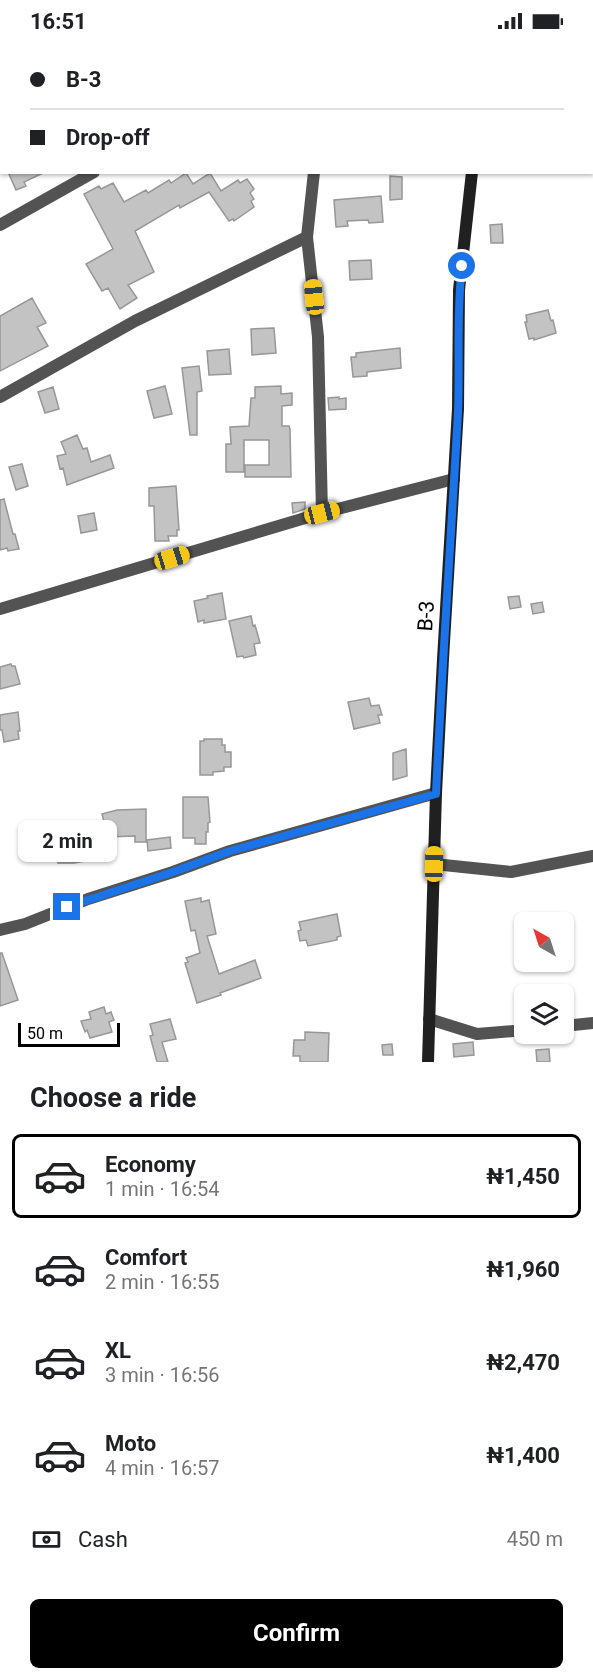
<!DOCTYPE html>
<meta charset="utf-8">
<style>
:root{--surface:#fff;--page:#f6f6f6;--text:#202124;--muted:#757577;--line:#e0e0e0;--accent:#000}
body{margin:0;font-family:Roboto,sans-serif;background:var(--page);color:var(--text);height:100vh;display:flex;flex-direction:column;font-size:22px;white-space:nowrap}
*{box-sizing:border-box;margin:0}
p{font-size:20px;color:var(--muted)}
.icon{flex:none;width:33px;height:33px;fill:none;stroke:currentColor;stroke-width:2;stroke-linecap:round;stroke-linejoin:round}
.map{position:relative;height:1020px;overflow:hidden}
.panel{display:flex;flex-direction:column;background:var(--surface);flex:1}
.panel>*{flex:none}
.banner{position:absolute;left:0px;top:0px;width:594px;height:132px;box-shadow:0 2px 4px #0004;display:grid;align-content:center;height:132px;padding:0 30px;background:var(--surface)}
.needle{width:39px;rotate:321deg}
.buttons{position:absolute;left:514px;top:870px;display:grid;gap:12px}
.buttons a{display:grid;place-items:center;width:60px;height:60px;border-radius:9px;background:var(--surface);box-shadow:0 2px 4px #0004;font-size:30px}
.scale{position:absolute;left:18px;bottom:15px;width:102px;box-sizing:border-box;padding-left:6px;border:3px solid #000;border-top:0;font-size:16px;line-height:21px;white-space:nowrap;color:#000;-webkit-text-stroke:4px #fff;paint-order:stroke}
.end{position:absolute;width:27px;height:27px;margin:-14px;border:8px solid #1a73e8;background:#fff;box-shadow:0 0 0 3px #fff}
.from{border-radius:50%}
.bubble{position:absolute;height:42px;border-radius:9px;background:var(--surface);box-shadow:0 2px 4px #0004;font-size:20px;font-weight:700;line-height:42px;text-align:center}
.car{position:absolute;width:18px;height:36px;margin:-18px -9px;border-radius:8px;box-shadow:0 0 4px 2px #0007;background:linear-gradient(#f5c518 24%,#345 0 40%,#f5c518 0 76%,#345 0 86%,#f5c518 0)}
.banner b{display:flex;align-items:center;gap:21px;height:57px;font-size:22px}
.banner b+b{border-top:2px solid var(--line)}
.banner i{width:15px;height:15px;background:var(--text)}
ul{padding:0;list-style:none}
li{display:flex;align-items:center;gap:18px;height:84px;margin:0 12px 9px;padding:0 18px;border:3px solid transparent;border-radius:9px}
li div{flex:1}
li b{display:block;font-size:22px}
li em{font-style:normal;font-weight:700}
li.active{border-color:var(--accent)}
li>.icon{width:54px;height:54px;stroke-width:1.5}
h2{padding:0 30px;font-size:27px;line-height:72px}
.pay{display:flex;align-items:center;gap:15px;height:66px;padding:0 30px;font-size:22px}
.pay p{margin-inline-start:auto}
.primary-button{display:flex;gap:12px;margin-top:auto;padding:12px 30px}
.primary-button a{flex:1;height:69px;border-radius:9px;background:var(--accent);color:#fff;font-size:24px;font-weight:700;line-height:69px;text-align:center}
.status{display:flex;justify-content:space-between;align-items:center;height:42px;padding:0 30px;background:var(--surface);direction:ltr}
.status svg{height:16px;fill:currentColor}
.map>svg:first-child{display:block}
</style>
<div class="status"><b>16:51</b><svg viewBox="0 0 49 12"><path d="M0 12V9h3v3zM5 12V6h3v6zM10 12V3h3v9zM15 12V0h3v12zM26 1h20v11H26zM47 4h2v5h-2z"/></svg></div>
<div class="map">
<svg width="593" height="1020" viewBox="0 0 593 1020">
<rect width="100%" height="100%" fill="#fff"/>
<path fill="#c3c3c3" stroke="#979797" stroke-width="1.5" d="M 8,130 L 45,130 L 24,140 L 26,144 L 16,148 Z
M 186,131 L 193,142 L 210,131 L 221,149 L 238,138 L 240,141 L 247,137 L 254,147 L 250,151 L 254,157 L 251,159 L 254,165 L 234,179 L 233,177 L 229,179 L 209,150 L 180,166 L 179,163 L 135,189 L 154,230 L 128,243 L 137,256 L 120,267 L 108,246 L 102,249 L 86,222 L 113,207 L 84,152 L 99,144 L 101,147 L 113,141 L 124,160 L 146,148 L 148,151 L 169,138 L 171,141 Z
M 390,134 L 402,135 L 402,157 L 390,158 Z
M 381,154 L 383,180 L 369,181 L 368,178 L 347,179 L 348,184 L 336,185 L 334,158 Z
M 502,182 L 503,201 L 491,201 L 490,183 Z
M 371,218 L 372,237 L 350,238 L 349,219 Z
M 32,256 L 46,281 L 37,285 L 48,304 L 0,329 L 0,274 Z
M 548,268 L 551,279 L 553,278 L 556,291 L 534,298 L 534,296 L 529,297 L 525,280 L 527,280 L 526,273 Z
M 274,286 L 276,311 L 252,313 L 251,287 Z
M 400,306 L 401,326 L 367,330 L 367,334 L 353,335 L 351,315 L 356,315 L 356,311 Z
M 229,307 L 231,332 L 209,333 L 207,309 Z
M 199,324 L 202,349 L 197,350 L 197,393 L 190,393 L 182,326 Z
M 165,344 L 172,372 L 154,376 L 147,349 Z
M 281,344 L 281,352 L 292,351 L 292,363 L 282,364 L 282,384 L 289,384 L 290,387 L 291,435 L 245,435 L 245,423 L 269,423 L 269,398 L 244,398 L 244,430 L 226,430 L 226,402 L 231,402 L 230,385 L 249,384 L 251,356 L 255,356 L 255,345 Z
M 53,345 L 59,367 L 45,371 L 38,350 Z
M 339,355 L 339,357 L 346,356 L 346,367 L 329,368 L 328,356 Z
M 77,393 L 83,407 L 87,406 L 91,420 L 110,413 L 114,426 L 67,443 L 63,426 L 60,427 L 57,414 L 66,412 L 61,400 Z
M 22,422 L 28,444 L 16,448 L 9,425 Z
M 176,444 L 179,488 L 177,488 L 177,494 L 168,494 L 169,499 L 155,499 L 154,464 L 149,464 L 149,446 Z
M 4,457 L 13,492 L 15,492 L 19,507 L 8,509 L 7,506 L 0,508 L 0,458 Z
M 305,460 L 305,467 L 293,471 L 292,461 Z
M 94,471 L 97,488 L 81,491 L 78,474 Z
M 222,551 L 226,577 L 204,581 L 204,578 L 198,580 L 194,559 L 208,556 L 207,554 Z
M 519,554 L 521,565 L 510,567 L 508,555 Z
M 542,560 L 544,570 L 533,572 L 531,562 Z
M 251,574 L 253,584 L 255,583 L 260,601 L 254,602 L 256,613 L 244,616 L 243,614 L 237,615 L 229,579 Z
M 11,622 L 12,624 L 15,624 L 20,642 L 0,647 L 0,625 Z
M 369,656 L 371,664 L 379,663 L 382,673 L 378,673 L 380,681 L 354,687 L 348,660 Z
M 18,670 L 20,689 L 18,689 L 19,697 L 4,700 L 2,688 L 0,688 L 0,673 Z
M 204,697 L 222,697 L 222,703 L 225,703 L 225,710 L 231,710 L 231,725 L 224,725 L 224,729 L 213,730 L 213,733 L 200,733 L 200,699 L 204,699 Z
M 406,707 L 407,734 L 393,738 L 393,711 Z
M 183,755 L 208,755 L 210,780 L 208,781 L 208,790 L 206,790 L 206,802 L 195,802 L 195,796 L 183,796 Z
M 146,767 L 146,800 L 135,800 L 135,794 L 107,795 L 107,798 L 105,798 L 108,815 L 74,821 L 58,821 L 57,788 L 104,780 L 102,772 L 117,768 Z
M 170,795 L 171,806 L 148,809 L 147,798 Z
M 201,856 L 201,860 L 209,858 L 216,892 L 207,894 L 219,932 L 255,918 L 261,936 L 220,951 L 221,953 L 197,961 L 185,921 L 188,920 L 186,916 L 200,911 L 195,888 L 191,889 L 185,859 Z
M 337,872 L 341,894 L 337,895 L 337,898 L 308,904 L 306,898 L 300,899 L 298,889 L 301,888 L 299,880 Z
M 0,911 L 2,911 L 18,958 L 0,964 Z
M 104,965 L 106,972 L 111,970 L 114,978 L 109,980 L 112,990 L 90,996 L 87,988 L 85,990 L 81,979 L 91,977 L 89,970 Z
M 170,977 L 176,997 L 162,1000 L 168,1020 L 157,1020 L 150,994 L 153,993 L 150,982 Z
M 305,990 L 329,991 L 328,1020 L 300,1020 L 300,1014 L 293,1014 L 294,998 L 305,998 Z
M 473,1000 L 474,1013 L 454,1015 L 453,1002 Z
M 392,1002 L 393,1013 L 383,1013 L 382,1003 Z
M 549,1007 L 550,1020 L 537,1020 L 536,1008 Z"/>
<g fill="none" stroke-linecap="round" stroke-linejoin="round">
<path stroke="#535353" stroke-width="12" d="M 383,2 L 386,0
M 0,183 L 94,130
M 307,195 L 318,295 L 322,471
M 0,355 L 135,279 L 307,195 L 314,130
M 0,567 L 322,471 L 454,437
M 434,822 L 511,830 L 593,814
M 0,888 L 25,882 L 88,857 L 173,830 L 230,809 L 436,751
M 429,977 L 477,992 L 525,988
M 564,984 L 593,981"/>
<path stroke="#202020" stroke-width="12" d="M 480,2 L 480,0
M 428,1020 L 436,751 L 443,617 L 458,367 L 459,248 L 472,130"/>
</g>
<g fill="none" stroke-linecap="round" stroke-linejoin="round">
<path stroke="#1a73e8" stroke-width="8" d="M 67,865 L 173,830 L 230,809 L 436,752 C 442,624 451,497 458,370 C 460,321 456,273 462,224"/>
</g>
<g text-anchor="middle" stroke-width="4.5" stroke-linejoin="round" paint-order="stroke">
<g font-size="21" fill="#000" stroke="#fff">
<text transform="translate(426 574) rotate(-86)" y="7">B-3</text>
</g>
</g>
</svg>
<div class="buttons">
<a><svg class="needle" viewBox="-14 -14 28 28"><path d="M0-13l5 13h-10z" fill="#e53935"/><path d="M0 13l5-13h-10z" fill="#757577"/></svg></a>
<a><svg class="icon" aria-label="layers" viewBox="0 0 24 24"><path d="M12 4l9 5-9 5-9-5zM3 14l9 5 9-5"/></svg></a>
</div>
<div class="scale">50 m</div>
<i class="end from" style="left:462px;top:224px"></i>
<i class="end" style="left:67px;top:865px"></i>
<div class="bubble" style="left:18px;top:778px;width:99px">2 min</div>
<i class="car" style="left:314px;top:255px;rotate:354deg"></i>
<i class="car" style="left:322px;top:471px;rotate:76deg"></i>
<i class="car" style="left:172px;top:516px;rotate:73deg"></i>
<i class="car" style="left:434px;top:822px;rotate:1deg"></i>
<div class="banner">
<b><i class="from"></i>B-3</b>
<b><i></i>Drop-off</b>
</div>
</div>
<section class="panel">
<h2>Choose a ride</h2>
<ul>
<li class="active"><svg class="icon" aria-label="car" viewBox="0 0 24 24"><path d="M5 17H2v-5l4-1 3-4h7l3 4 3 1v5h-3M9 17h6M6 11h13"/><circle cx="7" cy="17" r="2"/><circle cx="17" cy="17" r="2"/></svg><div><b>Economy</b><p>1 min · 16:54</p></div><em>₦1,450</em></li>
<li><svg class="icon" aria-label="car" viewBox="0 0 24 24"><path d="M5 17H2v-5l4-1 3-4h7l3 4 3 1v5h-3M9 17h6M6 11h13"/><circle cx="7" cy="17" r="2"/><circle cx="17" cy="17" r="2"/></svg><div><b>Comfort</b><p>2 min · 16:55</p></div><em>₦1,960</em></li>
<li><svg class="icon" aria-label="car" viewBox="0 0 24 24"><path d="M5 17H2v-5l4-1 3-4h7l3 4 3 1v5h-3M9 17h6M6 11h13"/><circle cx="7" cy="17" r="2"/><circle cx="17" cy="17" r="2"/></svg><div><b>XL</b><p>3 min · 16:56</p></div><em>₦2,470</em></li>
<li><svg class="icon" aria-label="car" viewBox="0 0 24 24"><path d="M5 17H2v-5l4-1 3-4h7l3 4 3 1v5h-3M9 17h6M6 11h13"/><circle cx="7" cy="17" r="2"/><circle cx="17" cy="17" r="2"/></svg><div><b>Moto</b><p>4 min · 16:57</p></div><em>₦1,400</em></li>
</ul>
<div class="pay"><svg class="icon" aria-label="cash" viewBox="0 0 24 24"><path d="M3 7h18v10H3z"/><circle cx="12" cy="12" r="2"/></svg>Cash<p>450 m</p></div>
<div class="primary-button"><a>Confirm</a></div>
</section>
